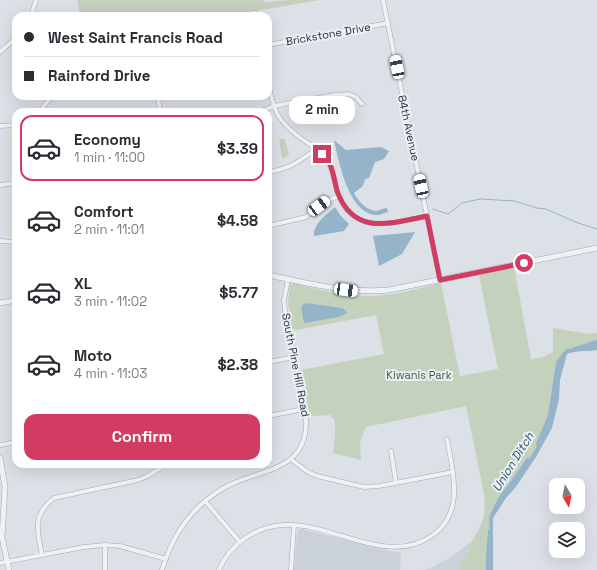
<!DOCTYPE html>
<meta charset="utf-8">
<style>
:root{--surface:#fff;--page:#f7f7f7;--text:#2b2b33;--muted:#7c7c81;--line:#e1e1e2;--accent:#d23b62}
body{margin:0;font-family:"Space Grotesk",sans-serif;background:var(--page);color:var(--text);height:100vh;display:flex;flex-direction:column;font-size:15px;white-space:nowrap}
*{box-sizing:border-box;margin:0}
p{font-size:13px;color:var(--muted)}
.icon{flex:none;width:22px;height:22px;fill:none;stroke:currentColor;stroke-width:2;stroke-linecap:round;stroke-linejoin:round}
.map{position:relative;flex:1;overflow:hidden}
.drawer{position:absolute;left:12px;top:108px;width:260px;height:360px;display:flex;flex-direction:column;background:var(--surface);border-radius:12px;box-shadow:0 4px 16px #0002}
.drawer>*{flex:none}
.hud{position:absolute;left:12px;top:12px;width:260px;height:88px;border-radius:12px;box-shadow:0 4px 16px #0002;display:grid;align-content:center;height:88px;padding:0 12px;background:var(--surface)}
.needle{width:26px;rotate:170deg}
.buttons{position:absolute;left:549px;top:478px;display:grid;gap:8px}
.buttons a{display:grid;place-items:center;width:36px;height:36px;border-radius:8px;background:var(--surface);box-shadow:0 4px 16px #0002;font-size:20px}
.end{position:absolute;width:18px;height:18px;margin:-9px;border:5px solid #d23b62;background:#fff;box-shadow:0 0 0 2px #fff}
.from{border-radius:50%}
.bubble{position:absolute;height:28px;border-radius:12px;background:var(--surface);box-shadow:0 4px 16px #0002;font-size:13px;font-weight:700;line-height:28px;text-align:center}
.car{position:absolute;width:12px;height:24px;margin:-12px -6px;border-radius:5px;box-shadow:0 0 3px 1px #0007;background:linear-gradient(#fff 24%,#345 0 40%,#fff 0 76%,#345 0 86%,#fff 0)}
.hud b{display:flex;align-items:center;gap:14px;height:38px;font-size:15px}
.hud b+b{border-top:1px solid var(--line)}
.hud i{width:10px;height:10px;background:var(--text)}
ul{padding:7px 0 0;list-style:none}
li{display:flex;align-items:center;gap:12px;height:66px;margin:0 8px 6px;padding:0 4px;border:2px solid transparent;border-radius:12px}
li div{flex:1}
li b{display:block;font-size:15px}
li em{font-style:normal;font-weight:700}
li.current{border-color:var(--accent)}
li>.icon{width:36px;height:36px;stroke-width:1.5}
.cta{display:flex;gap:8px;margin-top:auto;padding:8px 12px}
.cta a{flex:1;height:46px;border-radius:12px;background:var(--accent);color:#fff;font-size:16px;font-weight:700;line-height:46px;text-align:center}
.map>svg:first-child{display:block}
</style>
<div class="map">
<svg width="597" height="570" viewBox="0 0 597 570">
<rect width="100%" height="100%" fill="#dce1e7"/>
<path fill="#cad1d9" d="M 298,529 L 302,529 L 381,549 L 401,553 L 400,570 L 294,570 L 297,533 Z
M 472,541 L 468,553 L 461,565 L 459,570 L 423,570 L 431,568 L 451,557 Z"/>
<path fill="#c4d1bd" d="M 77,0 L 261,0 L 268,2 L 288,0 L 320,0 L 227,16 L 80,16 Z
M 279,139 L 285,139 L 289,155 L 285,158 L 282,158 Z
M 514,267 L 531,359 L 543,357 L 553,352 L 553,328 L 590,334 L 597,333 L 597,344 C 586,346 569,346 562,355 L 551,412 L 547,428 L 523,470 L 513,478 L 498,498 L 489,517 L 490,542 L 487,570 L 459,570 L 461,565 L 468,553 L 472,541 L 479,529 L 484,516 L 485,502 L 483,489 L 466,406 L 366,427 L 360,442 L 361,460 L 333,453 L 335,435 L 335,420 L 330,415 L 310,416 L 301,370 L 384,354 L 376,315 L 296,330 L 292,329 L 288,303 L 290,285 L 294,283 C 318,290 350,297 374,296 C 397,295 419,288 441,283 L 460,376 L 498,369 L 479,275 Z"/>
<path fill="#95b4c9" d="M 334,140 L 346,150 L 381,147 L 389,151 L 384,159 L 375,162 L 369,178 L 365,179 L 363,186 L 354,193 C 358,201 367,211 377,211 C 380,210 384,208 387,208 L 388,212 C 386,212 382,214 379,215 C 349,217 339,162 334,140 Z
M 335,207 L 340,215 L 349,224 L 344,231 L 314,236 C 313,224 326,215 335,207 Z
M 415,232 L 402,254 L 379,266 L 373,236 Z
M 306,303 L 342,308 L 346,311 L 347,313 L 339,317 L 304,323 L 301,308 L 303,304 Z
M 597,344 L 597,350 C 587,352 576,350 567,354 L 560,380 L 559,399 L 552,428 L 536,457 L 515,488 L 506,498 L 493,518 L 493,570 L 487,570 L 490,542 L 489,517 L 498,498 L 513,478 L 523,470 L 547,428 L 551,412 L 561,357 L 565,350 L 568,349 Z"/>
<g fill="none" stroke-linecap="round" stroke-linejoin="round">
<path stroke="#95b4c9" stroke-width="1" d="M 433,209 L 448,214 L 462,203 L 480,199 L 514,201 L 537,208 L 546,209 L 578,223 L 597,229"/>
<path stroke="#95b4c9" stroke-width="4" d="M 575,349 L 597,342
M 538,444 L 550,415 L 558,363 L 564,354
M 515,479 L 528,460
M 488,570 L 488,555 L 490,531"/>
<g stroke="#a1a9b1" stroke-width="5">
<path id="minor" d="M 383,0 L 440,280
M 255,13 L 256,16
M 31,16 L 36,0
M 268,45 L 388,23
M 0,52 L 16,38
M 268,81 C 273,110 277,121 302,139 C 309,144 316,148 322,154 C 332,164 333,177 337,190 C 351,237 392,223 427,216
M 158,96 L 160,112
M 39,112 L 52,96
M 259,112 L 274,106 L 334,95 L 349,94 L 356,97 L 362,104
M 0,126 L 16,125
M 268,172 C 289,169 299,162 316,149
M 0,185 L 16,183
M 268,226 L 306,217 L 328,200 L 340,196
M 0,241 L 16,242
M 268,362 L 294,357
M 268,416 L 304,409
M 0,445 L 16,442
M 391,451 L 396,483
M 292,460 L 308,472 L 317,476 L 364,487 L 379,486 L 453,472
M 205,501 L 240,542
M 105,545 L 105,570
M 42,555 C 37,530 32,515 54,498 L 138,480 L 148,476 L 166,464
M 0,563 L 84,547 L 105,545 L 120,546 L 166,559
M 162,570 C 172,536 192,507 222,489 C 256,468 308,474 306,420 L 285,310 L 284,300 L 288,279
M 219,570 C 230,544 255,527 283,525 C 330,521 388,568 433,535 C 465,512 453,472 447,439
M 291,570 L 294,525"/>
</g>
<g stroke="#a1a9b1" stroke-width="6">
<path id="tertiary" d="M 268,275 C 308,283 348,294 389,290 L 597,248
M 0,303 L 16,300
M 0,458 L 5,487 L 2,537 L 9,570"/>
</g>
<use href="#minor" stroke="#eff2f5" stroke-width="4"/>
<use href="#tertiary" stroke="#eff2f5" stroke-width="5"/>
</g>
<g fill="none" stroke-linecap="round" stroke-linejoin="round">
<path stroke="#d23b62" stroke-width="5" d="M 322,154 C 325,158 330,162 331,167 C 334,175 335,183 337,191 C 354,237 391,223 427,216 L 440,280 L 524,263"/>
</g>
<g text-anchor="middle" stroke-width="4" stroke-linejoin="round" paint-order="stroke">
<g font-size="11" fill="#25313d" stroke="#ebf0f5">
<text transform="translate(328 34) rotate(-10)" y="4">Brickstone Drive</text>
<text transform="translate(409 128) rotate(78)" y="4">84th Avenue</text>
<text transform="translate(296 365) rotate(79)" y="4">South Pine Hill Road</text>
</g>
<g font-size="11" fill="#3e5932" stroke="#ebf0f5">
<text x="419" y="379">Kiwanis Park</text>
</g>
<g font-size="12" font-style="italic" fill="#2f5472" stroke="#ebf0f5">
<text transform="translate(513 462) rotate(-58)" y="4">Union Ditch</text>
</g>
</g>
</svg>
<div class="buttons">
<a><svg class="needle" viewBox="-14 -14 28 28"><path d="M0-13l5 13h-10z" fill="#e53935"/><path d="M0 13l5-13h-10z" fill="#7c7c81"/></svg></a>
<a><svg class="icon" aria-label="layers" viewBox="0 0 24 24"><path d="M12 4l9 5-9 5-9-5zM3 14l9 5 9-5"/></svg></a>
</div>
<i class="end from" style="left:524px;top:263px"></i>
<i class="end" style="left:322px;top:154px"></i>
<div class="bubble" style="left:289px;top:96px;width:66px">2 min</div>
<i class="car" style="left:397px;top:67px;rotate:349deg"></i>
<i class="car" style="left:421px;top:186px;rotate:348deg"></i>
<i class="car" style="left:319px;top:206px;rotate:53deg"></i>
<i class="car" style="left:346px;top:290px;rotate:98deg"></i>
<div class="hud">
<b><i class="from"></i>West Saint Francis Road</b>
<b><i></i>Rainford Drive</b>
</div>
<section class="drawer">
<ul>
<li class="current"><svg class="icon" aria-label="car" viewBox="0 0 24 24"><path d="M5 17H2v-5l4-1 3-4h7l3 4 3 1v5h-3M9 17h6M6 11h13"/><circle cx="7" cy="17" r="2"/><circle cx="17" cy="17" r="2"/></svg><div><b>Economy</b><p>1 min · 11:00</p></div><em>$3.39</em></li>
<li><svg class="icon" aria-label="car" viewBox="0 0 24 24"><path d="M5 17H2v-5l4-1 3-4h7l3 4 3 1v5h-3M9 17h6M6 11h13"/><circle cx="7" cy="17" r="2"/><circle cx="17" cy="17" r="2"/></svg><div><b>Comfort</b><p>2 min · 11:01</p></div><em>$4.58</em></li>
<li><svg class="icon" aria-label="car" viewBox="0 0 24 24"><path d="M5 17H2v-5l4-1 3-4h7l3 4 3 1v5h-3M9 17h6M6 11h13"/><circle cx="7" cy="17" r="2"/><circle cx="17" cy="17" r="2"/></svg><div><b>XL</b><p>3 min · 11:02</p></div><em>$5.77</em></li>
<li><svg class="icon" aria-label="car" viewBox="0 0 24 24"><path d="M5 17H2v-5l4-1 3-4h7l3 4 3 1v5h-3M9 17h6M6 11h13"/><circle cx="7" cy="17" r="2"/><circle cx="17" cy="17" r="2"/></svg><div><b>Moto</b><p>4 min · 11:03</p></div><em>$2.38</em></li>
</ul>
<div class="cta"><a>Confirm</a></div>
</section>
</div>
